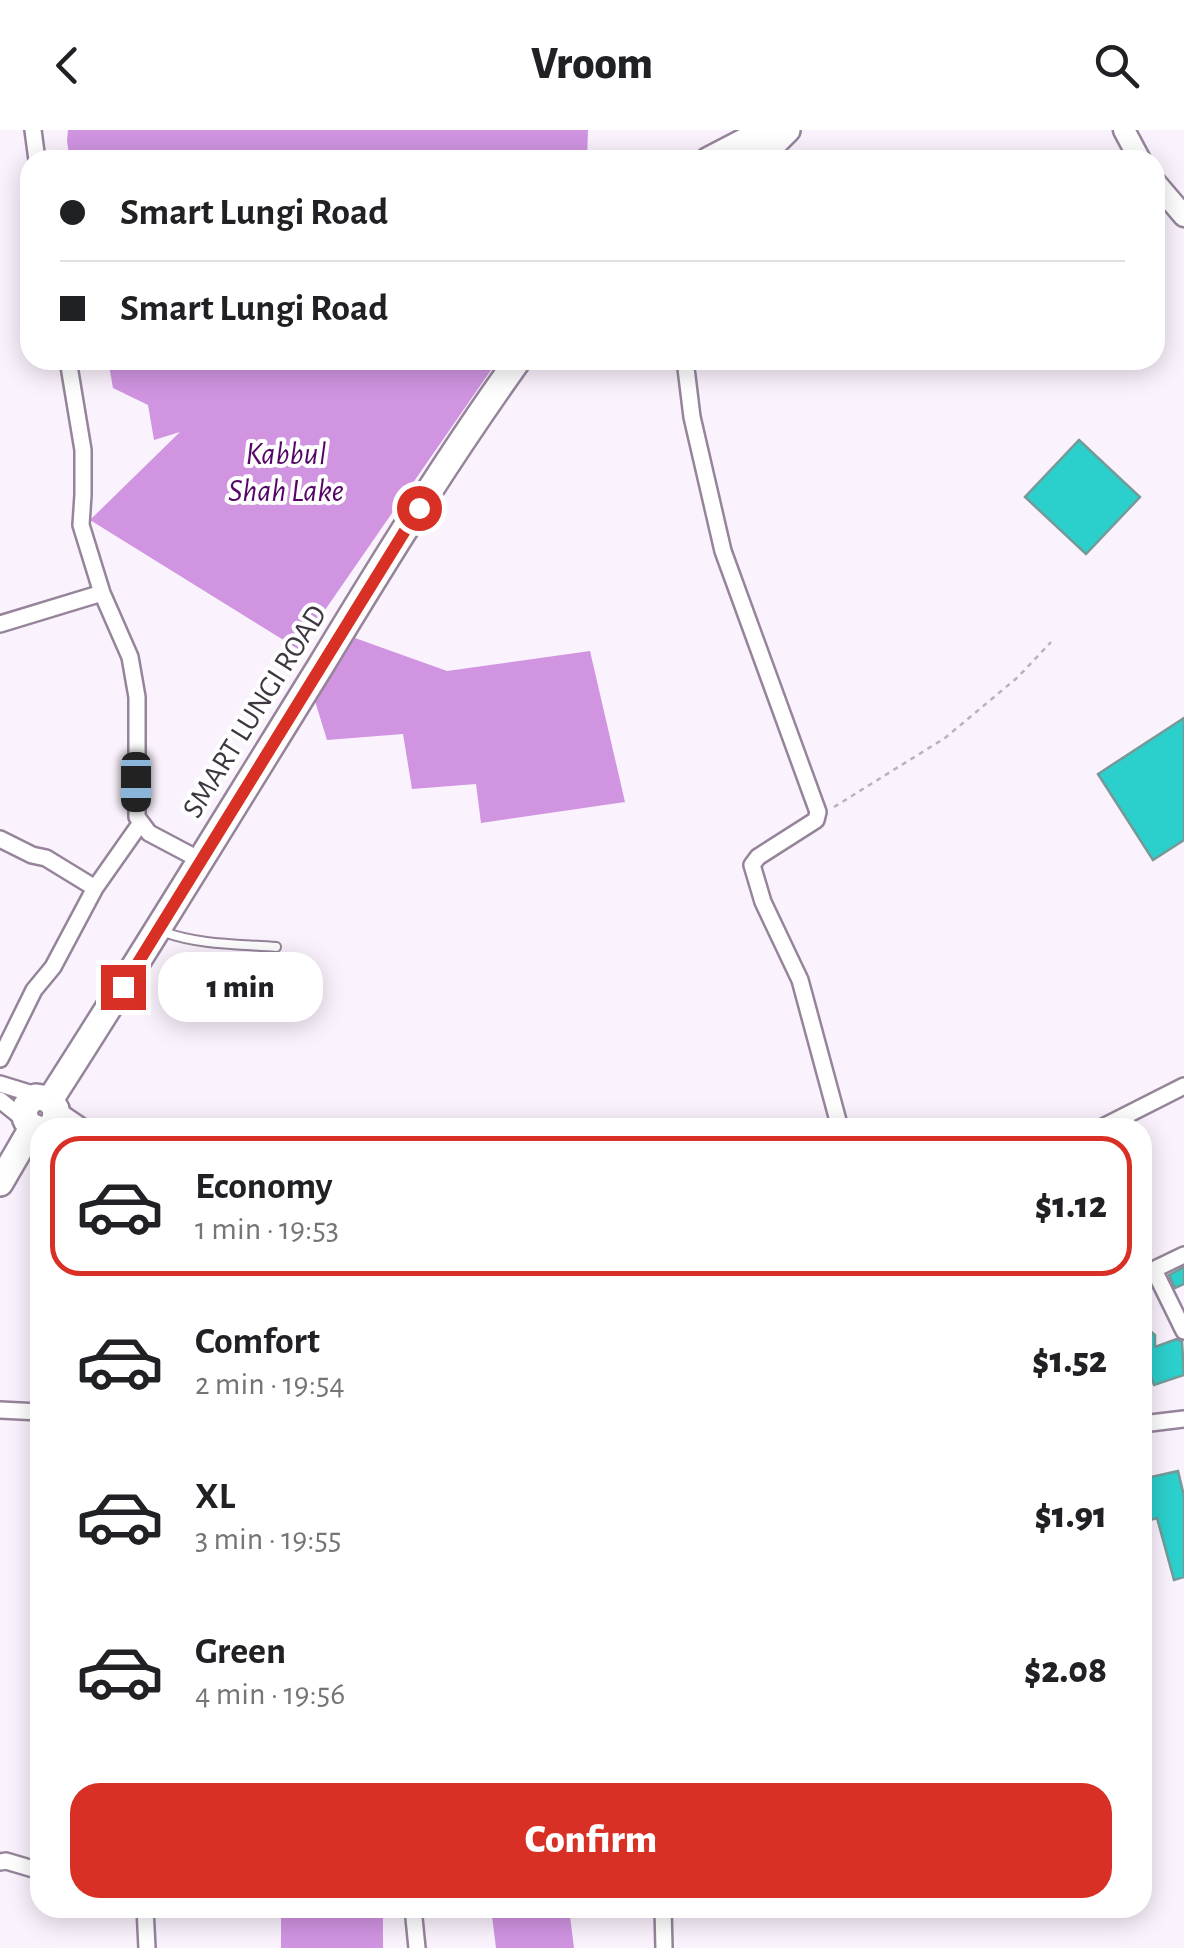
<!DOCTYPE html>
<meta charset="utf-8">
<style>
:root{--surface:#fff;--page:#f2f2f2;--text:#202124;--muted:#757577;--line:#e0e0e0;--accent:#d93025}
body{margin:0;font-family:"Alegreya Sans",sans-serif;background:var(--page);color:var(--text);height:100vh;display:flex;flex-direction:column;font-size:38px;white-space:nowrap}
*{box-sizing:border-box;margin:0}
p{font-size:32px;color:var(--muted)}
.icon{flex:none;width:55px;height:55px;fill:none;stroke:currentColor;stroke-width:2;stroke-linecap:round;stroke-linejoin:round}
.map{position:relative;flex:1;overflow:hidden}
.sheet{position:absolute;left:30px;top:988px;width:1122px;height:800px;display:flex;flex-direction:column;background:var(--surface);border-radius:30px;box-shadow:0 5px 25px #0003}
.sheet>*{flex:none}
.hud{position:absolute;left:20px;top:20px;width:1145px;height:220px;border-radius:30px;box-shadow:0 5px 25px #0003;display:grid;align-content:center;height:220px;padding:0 40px;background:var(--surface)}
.end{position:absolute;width:45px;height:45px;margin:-22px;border:12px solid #d93025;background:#fff;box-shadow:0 0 0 5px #fff}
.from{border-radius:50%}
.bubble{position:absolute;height:70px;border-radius:30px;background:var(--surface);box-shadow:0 5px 25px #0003;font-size:32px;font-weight:800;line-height:70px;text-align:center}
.car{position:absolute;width:30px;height:60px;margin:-30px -15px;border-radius:12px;box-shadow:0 0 8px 2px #0007;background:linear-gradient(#222 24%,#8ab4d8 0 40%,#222 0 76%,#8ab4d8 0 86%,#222 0)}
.hud b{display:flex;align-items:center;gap:35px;height:95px;font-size:38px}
.hud b+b{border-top:2px solid var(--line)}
.hud i{width:25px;height:25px;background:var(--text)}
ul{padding:18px 0 0;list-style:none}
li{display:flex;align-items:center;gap:30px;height:140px;margin:0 20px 15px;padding:0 20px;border:5px solid transparent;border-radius:30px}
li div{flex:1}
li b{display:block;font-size:38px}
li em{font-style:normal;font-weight:800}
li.on{border-color:var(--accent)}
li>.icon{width:90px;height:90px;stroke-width:1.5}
.primary-button{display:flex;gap:20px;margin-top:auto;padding:20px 40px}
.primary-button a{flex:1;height:115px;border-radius:30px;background:var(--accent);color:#fff;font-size:40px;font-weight:800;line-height:115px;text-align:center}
header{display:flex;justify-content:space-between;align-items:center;height:130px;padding:0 40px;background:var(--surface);font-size:45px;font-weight:800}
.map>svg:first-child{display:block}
</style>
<header><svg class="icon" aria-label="back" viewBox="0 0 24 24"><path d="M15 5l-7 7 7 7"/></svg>Vroom<svg class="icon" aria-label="search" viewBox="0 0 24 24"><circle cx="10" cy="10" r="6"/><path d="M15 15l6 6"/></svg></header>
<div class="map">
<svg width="1184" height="1818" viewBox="0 0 1184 1818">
<rect width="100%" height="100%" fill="#faf2fd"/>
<path fill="#d094e1" d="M 68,0 L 588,0 L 587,30 L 70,30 L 67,11 Z
M 108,230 L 498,230 L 298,519 L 90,390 L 180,302 L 154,310 L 148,275 L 113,258 Z
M 355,508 L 447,541 L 590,521 L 625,672 L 481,693 L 476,654 L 412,659 L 403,604 L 327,610 L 315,571 Z
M 491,1778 L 569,1778 L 574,1818 L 496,1818 Z
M 281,1780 L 383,1780 L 383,1818 L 281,1818 Z"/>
<path fill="#2bcfcc" stroke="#759a98" stroke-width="2.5" d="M 1079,310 L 1140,367 L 1086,424 L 1025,367 Z
M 1184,588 L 1184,710 L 1153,730 L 1098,644 Z
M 1184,1137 L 1184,1154 L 1175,1158 L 1169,1145 Z
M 1142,1194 L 1155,1205 L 1155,1217 L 1177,1209 L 1182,1212 L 1184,1245 L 1154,1255 L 1142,1220 Z
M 1178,1341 L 1184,1366 L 1184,1447 L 1174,1450 L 1157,1388 L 1147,1391 L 1142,1374 L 1142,1349 Z"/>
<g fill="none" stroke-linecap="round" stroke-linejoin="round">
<g stroke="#96849b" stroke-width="12">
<path id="service" d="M 164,802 C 199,815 239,814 276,817"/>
</g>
<g stroke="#96849b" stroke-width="20">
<path id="minor" d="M 33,0 L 37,30
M 68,230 L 83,320 L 83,365 L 81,395 L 102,463 L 130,527 L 137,567 L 137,687 L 149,703 L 200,730
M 685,230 L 692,287 L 723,421 L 818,682 L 816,690 L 758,727 L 752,735 L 763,772 L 800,850 L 840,998
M 0,494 L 102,463
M 0,709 L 32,725 L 46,728 L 95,758
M 0,929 L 34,860 L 53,837 L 95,758 L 140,694
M 0,954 L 39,966
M 0,970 L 26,991
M 56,979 L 84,998
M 1101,998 L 1184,956
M 1184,1125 L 1157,1138 L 1156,1144 L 1184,1201
M 0,1280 L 40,1282
M 1142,1294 L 1184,1289
M 0,1732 L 6,1731 L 40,1741
M 145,1778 L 147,1818
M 413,1778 L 417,1818
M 663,1778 L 664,1818"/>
</g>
<g stroke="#96849b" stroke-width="25">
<path id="tertiary" d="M 1124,0 L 1140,30
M 1155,52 L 1184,86"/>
</g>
<g stroke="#96849b" stroke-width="30">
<path id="primary" d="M 709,30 L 767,0
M 757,30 L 787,0
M 50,970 C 142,827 230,682 320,537 C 383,433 447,329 518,230
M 40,1000 L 29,995 C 21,984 24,973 36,967 L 49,969 L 56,979 L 55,991 L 49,998
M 0,1053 L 32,998"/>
</g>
<path stroke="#bab2bd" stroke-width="2.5" stroke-dasharray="5 5" stroke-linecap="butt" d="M 834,677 L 945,608 L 1018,547 L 1051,512"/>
<use href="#service" stroke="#fff" stroke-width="8"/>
<use href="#minor" stroke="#fff" stroke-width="15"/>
<use href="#tertiary" stroke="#fff" stroke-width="20"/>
<use href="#primary" stroke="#fff" stroke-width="25"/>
</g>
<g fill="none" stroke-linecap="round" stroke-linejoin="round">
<path stroke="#d93025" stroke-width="12" d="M 123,857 L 419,378"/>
</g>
<g text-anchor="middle" stroke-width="8" stroke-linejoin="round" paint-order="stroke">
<g font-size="30" fill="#3e3640" stroke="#fff">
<text transform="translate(254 581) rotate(-58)" y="10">SMART LUNGI ROAD</text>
</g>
<g font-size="32" font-style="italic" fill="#550567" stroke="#fff">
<text x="286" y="334">Kabbul<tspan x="286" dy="37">Shah Lake</tspan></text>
</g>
</g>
</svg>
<i class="end from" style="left:419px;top:378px"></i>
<i class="end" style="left:123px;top:857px"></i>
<div class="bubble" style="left:158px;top:822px;width:165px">1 min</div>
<i class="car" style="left:136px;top:652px;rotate:180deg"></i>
<div class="hud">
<b><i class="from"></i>Smart Lungi Road</b>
<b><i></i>Smart Lungi Road</b>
</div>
<section class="sheet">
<ul>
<li class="on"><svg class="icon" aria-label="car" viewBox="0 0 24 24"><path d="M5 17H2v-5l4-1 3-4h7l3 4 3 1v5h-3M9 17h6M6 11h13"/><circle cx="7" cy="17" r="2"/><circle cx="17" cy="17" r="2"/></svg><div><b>Economy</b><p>1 min · 19:53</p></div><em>$1.12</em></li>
<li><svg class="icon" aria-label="car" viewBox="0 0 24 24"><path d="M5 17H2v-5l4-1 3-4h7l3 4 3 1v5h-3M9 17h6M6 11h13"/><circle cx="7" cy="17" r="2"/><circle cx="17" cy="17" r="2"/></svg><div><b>Comfort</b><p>2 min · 19:54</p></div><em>$1.52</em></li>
<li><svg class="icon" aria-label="car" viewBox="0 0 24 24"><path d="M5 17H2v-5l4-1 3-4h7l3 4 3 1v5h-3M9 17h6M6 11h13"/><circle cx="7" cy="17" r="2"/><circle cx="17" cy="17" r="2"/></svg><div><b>XL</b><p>3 min · 19:55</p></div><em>$1.91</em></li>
<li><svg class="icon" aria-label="car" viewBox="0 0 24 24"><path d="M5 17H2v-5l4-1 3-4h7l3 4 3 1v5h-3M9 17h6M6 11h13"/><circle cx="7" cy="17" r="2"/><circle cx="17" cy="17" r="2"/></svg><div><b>Green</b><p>4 min · 19:56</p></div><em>$2.08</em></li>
</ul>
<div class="primary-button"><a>Confirm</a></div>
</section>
</div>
